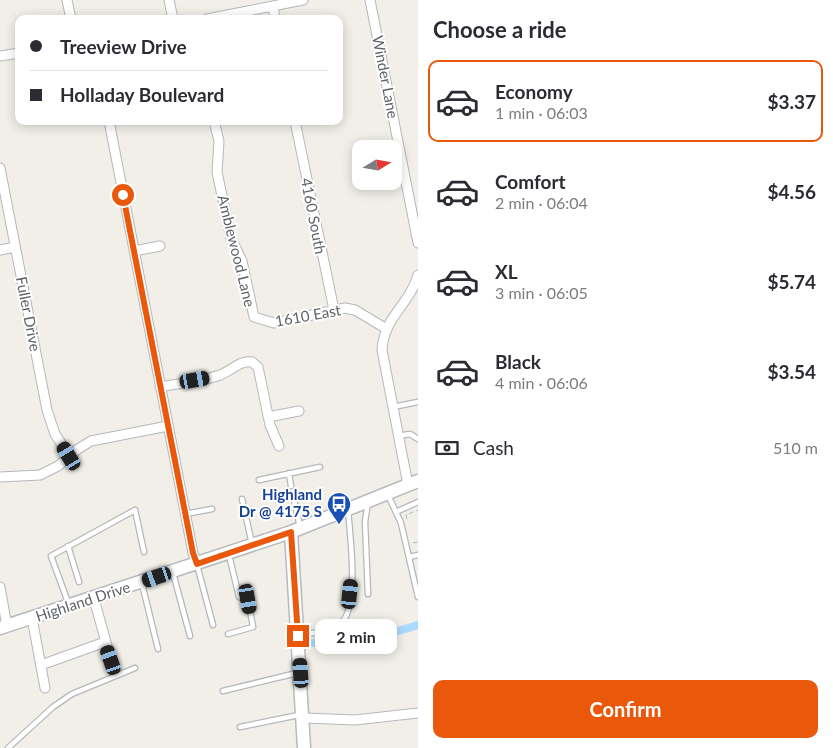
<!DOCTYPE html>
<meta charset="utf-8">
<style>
:root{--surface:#fff;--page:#f2f2f3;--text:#2b2b33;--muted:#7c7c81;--line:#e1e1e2;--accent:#ea580c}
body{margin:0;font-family:Lato,sans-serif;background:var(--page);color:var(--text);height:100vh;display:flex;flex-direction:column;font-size:19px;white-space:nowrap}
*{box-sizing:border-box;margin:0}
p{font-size:16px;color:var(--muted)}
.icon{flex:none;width:28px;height:28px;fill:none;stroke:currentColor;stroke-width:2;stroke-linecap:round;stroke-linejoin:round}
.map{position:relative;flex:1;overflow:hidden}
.side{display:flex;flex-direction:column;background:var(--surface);width:415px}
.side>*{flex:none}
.banner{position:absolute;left:15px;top:15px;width:328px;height:110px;border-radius:10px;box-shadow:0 2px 12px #0003;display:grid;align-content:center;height:110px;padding:0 15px;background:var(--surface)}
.needle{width:32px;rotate:79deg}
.controls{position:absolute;left:352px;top:140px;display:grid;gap:10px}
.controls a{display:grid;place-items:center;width:50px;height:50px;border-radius:10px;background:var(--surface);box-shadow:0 2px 12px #0003;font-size:25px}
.end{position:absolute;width:22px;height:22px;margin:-11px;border:6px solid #ea580c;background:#fff;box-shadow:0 0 0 2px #fff}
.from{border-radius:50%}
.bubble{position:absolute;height:35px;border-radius:10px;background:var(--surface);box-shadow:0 2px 12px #0003;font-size:16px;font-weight:700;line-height:35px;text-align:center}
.car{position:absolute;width:15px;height:30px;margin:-15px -8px;border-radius:6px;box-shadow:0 0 4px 1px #0007;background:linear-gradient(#222 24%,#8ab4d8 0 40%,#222 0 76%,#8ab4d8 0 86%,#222 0)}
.banner b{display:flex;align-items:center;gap:18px;height:48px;font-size:19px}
.banner b+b{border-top:1px solid var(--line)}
.banner i{width:12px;height:12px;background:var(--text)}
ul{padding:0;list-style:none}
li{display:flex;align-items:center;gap:15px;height:82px;margin:0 10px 8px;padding:0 5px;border:2px solid transparent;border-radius:10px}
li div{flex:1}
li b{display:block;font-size:19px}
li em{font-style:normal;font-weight:700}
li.on{border-color:var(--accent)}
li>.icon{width:45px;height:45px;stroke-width:1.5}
h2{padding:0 15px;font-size:22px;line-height:60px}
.pay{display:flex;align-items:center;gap:12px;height:55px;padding:0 15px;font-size:19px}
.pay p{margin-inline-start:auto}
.action{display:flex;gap:10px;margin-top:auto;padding:10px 15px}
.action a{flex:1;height:58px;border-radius:10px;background:var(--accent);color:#fff;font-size:20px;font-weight:700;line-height:58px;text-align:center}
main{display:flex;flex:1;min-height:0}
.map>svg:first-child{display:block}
</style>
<main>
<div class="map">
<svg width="418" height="748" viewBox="0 0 418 748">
<rect width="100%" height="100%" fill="#f1efe8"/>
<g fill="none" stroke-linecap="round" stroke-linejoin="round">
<path stroke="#aadaff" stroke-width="8" d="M 313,643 L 371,639 L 418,625"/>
<g stroke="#b5b8bc" stroke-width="7">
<path id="lane" d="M 393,407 L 418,402
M 398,436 L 410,434 L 418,439
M 289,473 L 291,486
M 259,480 L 320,467
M 388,495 L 401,523 L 418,597
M 242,499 L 252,544
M 294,500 L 300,527
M 398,511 L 418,502
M 185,514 L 212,509
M 68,546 L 79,582
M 409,557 L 418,555
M 197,565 L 213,625
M 173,573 L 190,636
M 142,584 L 158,649
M 368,594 L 365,522 L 368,502
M 69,605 L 51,556 L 135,510 L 144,552
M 228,634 L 253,627 L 248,599 L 239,597 L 229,555
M 299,636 C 311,633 330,631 340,624 C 360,609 350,535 348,510
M 223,691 L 297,673
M 240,727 L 299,715
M 8,748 L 53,707 L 72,694 L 135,668"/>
</g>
<g stroke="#b5b8bc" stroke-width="11">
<path id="street" d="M 67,0 L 71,19
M 169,0 L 173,19
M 370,0 L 418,243
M 273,6 L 275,19
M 207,19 L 303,0
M 0,56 L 19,53
M 109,121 L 193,553 L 197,564
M 214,121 L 219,141 L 217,172 L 231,238 L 242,261 L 254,317 L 274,323 L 345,308 L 355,310 L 385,328
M 295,121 L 334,310
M 0,168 L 47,410 L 55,434 L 69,456
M 0,250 L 15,247
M 134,251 L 160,246
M 160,387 C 180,383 201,382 220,375 C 231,371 240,360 252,362 L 258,367 L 270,425 L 279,446
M 268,417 L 299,411
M 0,477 L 40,475 L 58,466 L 78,449 L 91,441 L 168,426
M 408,485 L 382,350 C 384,316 409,306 418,275
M 0,587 L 7,626
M 94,599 L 111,660
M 32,618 L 45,688
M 41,665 L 105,642
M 304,718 L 355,720 L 418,713"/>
</g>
<g stroke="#b6babf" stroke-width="15">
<path id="secondary" d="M 291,532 L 304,748
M 0,628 L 291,532 L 418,481"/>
</g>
<path stroke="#9cc7a9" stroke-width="1" stroke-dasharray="5 2.5" stroke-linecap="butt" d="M 407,519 L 406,515 L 418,510
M 413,543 L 418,542"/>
<use href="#lane" stroke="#fff" stroke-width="4.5"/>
<use href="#street" stroke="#fff" stroke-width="9"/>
<use href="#secondary" stroke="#fff" stroke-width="12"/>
</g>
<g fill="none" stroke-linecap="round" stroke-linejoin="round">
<path stroke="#ea580c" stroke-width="6" d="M 123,195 L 193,553 L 197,564 L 291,532 L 298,636"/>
</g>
<defs>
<g id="bus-pin" transform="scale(1.25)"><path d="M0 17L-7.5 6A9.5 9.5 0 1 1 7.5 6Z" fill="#1a4fb4" stroke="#fff"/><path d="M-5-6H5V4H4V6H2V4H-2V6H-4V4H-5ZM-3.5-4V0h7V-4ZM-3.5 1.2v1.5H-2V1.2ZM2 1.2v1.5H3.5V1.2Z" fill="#fff"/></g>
</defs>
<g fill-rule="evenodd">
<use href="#bus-pin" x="339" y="504"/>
</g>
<g text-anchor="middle" stroke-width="4" stroke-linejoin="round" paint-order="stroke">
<g font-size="15" fill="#5f6368" stroke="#fff">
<text transform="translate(385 77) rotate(79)" y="5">Winder Lane</text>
<text transform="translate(313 216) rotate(79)" y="5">4160 South</text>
<text transform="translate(236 251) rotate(76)" y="5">Amblewood Lane</text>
<text transform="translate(28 314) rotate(79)" y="5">Fuller Drive</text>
<text transform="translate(308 316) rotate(-10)" y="5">1610 East</text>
<text transform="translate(83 602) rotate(-18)" y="5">Highland Drive</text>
</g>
<g font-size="15" font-weight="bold" fill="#164399" stroke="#fff" text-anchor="end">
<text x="322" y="500">Highland<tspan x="322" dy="17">Dr @ 4175 S</tspan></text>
</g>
</g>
</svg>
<div class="controls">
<a><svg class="needle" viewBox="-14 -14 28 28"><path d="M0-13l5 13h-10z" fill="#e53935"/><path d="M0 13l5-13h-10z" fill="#7c7c81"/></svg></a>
</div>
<i class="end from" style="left:123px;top:195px"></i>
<i class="end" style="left:298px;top:636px"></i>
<div class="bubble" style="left:315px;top:619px;width:82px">2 min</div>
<i class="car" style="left:195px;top:380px;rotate:80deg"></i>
<i class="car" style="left:69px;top:456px;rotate:329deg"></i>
<i class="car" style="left:157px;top:577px;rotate:251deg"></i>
<i class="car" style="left:350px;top:594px;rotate:6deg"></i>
<i class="car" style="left:248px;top:599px;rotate:170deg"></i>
<i class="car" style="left:111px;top:660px;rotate:341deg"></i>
<i class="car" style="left:301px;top:673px;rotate:356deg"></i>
<div class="banner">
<b><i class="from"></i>Treeview Drive</b>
<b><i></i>Holladay Boulevard</b>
</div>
</div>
<section class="side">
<h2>Choose a ride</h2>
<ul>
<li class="on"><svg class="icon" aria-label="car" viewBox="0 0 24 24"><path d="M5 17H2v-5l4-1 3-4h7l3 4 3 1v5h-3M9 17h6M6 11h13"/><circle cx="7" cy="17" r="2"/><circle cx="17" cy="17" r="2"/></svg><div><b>Economy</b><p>1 min · 06:03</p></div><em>$3.37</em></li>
<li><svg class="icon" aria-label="car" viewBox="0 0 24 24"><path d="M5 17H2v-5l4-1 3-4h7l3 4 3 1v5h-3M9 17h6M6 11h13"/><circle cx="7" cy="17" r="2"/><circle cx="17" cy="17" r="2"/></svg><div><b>Comfort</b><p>2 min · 06:04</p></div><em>$4.56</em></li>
<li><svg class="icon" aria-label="car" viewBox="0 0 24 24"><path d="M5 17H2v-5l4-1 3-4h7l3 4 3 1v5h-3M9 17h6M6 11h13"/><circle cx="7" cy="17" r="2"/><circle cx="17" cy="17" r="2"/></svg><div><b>XL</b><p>3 min · 06:05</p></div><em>$5.74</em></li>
<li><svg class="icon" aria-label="car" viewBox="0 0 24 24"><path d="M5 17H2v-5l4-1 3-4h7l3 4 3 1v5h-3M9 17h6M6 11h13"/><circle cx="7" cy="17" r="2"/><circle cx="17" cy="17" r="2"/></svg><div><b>Black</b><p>4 min · 06:06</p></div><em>$3.54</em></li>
</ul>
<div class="pay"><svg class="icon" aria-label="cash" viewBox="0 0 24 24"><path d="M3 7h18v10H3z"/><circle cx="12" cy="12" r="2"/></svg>Cash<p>510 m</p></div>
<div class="action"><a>Confirm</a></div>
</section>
</main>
